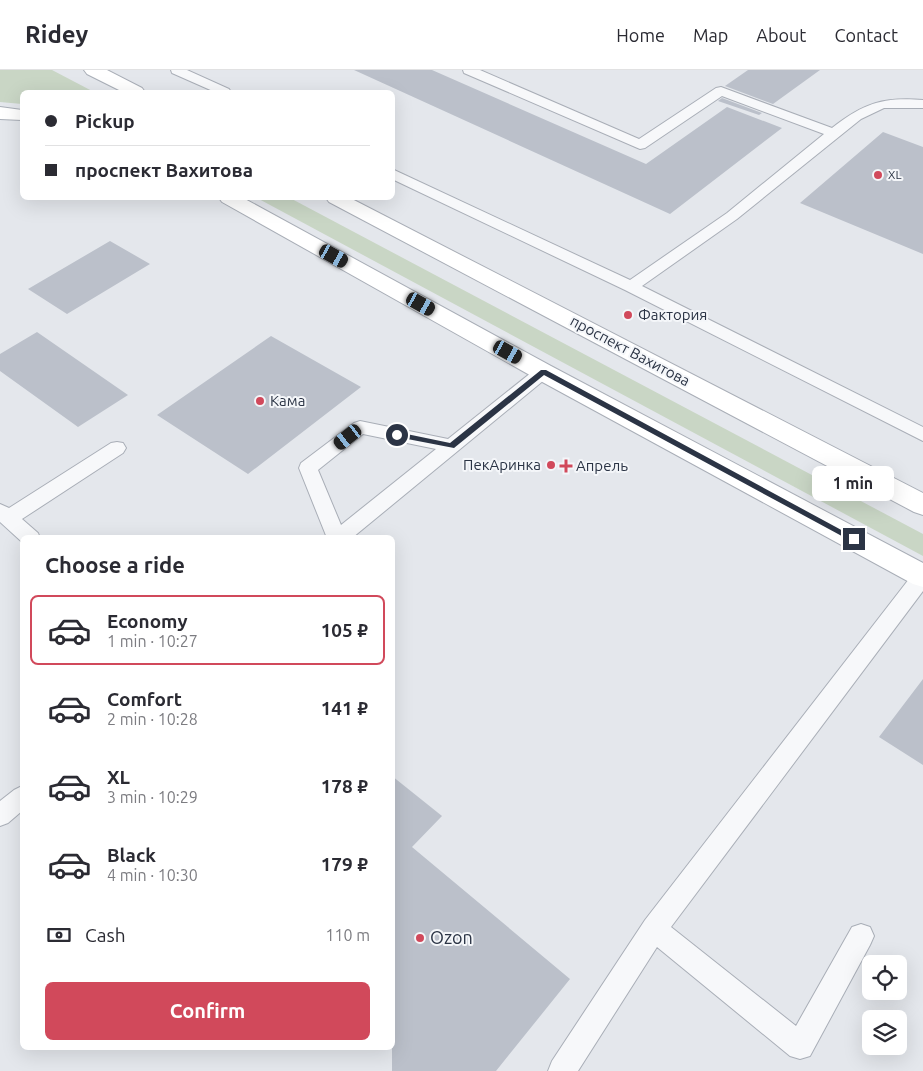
<!DOCTYPE html>
<meta charset="utf-8">
<style>
:root{--surface:#fff;--page:#f2f2f3;--text:#2b2b33;--muted:#7c7c81;--line:#e1e1e2;--accent:#d1495b}
body{margin:0;font-family:Ubuntu,sans-serif;background:var(--page);color:var(--text);height:100vh;display:flex;flex-direction:column;font-size:19px;white-space:nowrap}
*{box-sizing:border-box;margin:0}
p{font-size:16px;color:var(--muted)}
.icon{flex:none;width:28px;height:28px;fill:none;stroke:currentColor;stroke-width:2;stroke-linecap:round;stroke-linejoin:round}
.map{position:relative;flex:1;overflow:hidden}
.details{position:absolute;left:20px;top:465px;width:375px;height:515px;display:flex;flex-direction:column;background:var(--surface);border-radius:8px;box-shadow:0 5px 20px #0002}
.details>*{flex:none}
.top-card{position:absolute;left:20px;top:20px;width:375px;height:110px;border-radius:8px;box-shadow:0 5px 20px #0002;display:grid;align-content:center;height:110px;padding:0 25px;background:var(--surface)}
.controls{position:absolute;left:862px;top:885px;display:grid;gap:10px}
.controls a{display:grid;place-items:center;width:45px;height:45px;border-radius:8px;background:var(--surface);box-shadow:0 5px 20px #0002;font-size:25px}
.end{position:absolute;width:22px;height:22px;margin:-11px;border:6px solid #2b3445;background:#fff;box-shadow:0 0 0 2px #fff}
.from{border-radius:50%}
.bubble{position:absolute;height:35px;border-radius:8px;background:var(--surface);box-shadow:0 5px 20px #0002;font-size:16px;font-weight:600;line-height:35px;text-align:center}
.car{position:absolute;width:15px;height:30px;margin:-15px -8px;border-radius:6px;box-shadow:0 0 4px 1px #0007;background:linear-gradient(#222 24%,#8ab4d8 0 40%,#222 0 76%,#8ab4d8 0 86%,#222 0)}
.top-card b{display:flex;align-items:center;gap:18px;height:48px;font-size:19px}
.top-card b+b{border-top:1px solid var(--line)}
.top-card i{width:12px;height:12px;background:var(--text)}
ul{padding:0;list-style:none}
li{display:flex;align-items:center;gap:15px;height:70px;margin:0 10px 8px;padding:0 15px;border:2px solid transparent;border-radius:8px}
li div{flex:1}
li b{display:block;font-size:19px}
li em{font-style:normal;font-weight:600}
li.current{border-color:var(--accent)}
li>.icon{width:45px;height:45px;stroke-width:1.5}
h2{padding:0 25px;font-size:22px;line-height:60px}
.pay{display:flex;align-items:center;gap:12px;height:55px;padding:0 25px;font-size:19px}
.pay p{margin-inline-start:auto}
.action{display:flex;gap:10px;margin-top:auto;padding:10px 25px}
.action a{flex:1;height:58px;border-radius:8px;background:var(--accent);color:#fff;font-size:20px;font-weight:600;line-height:58px;text-align:center}
header{display:flex;align-items:center;gap:30px;box-sizing:border-box;height:70px;padding:0 25px;background:var(--surface);border-bottom:1px solid var(--line)}
header strong{font-size:24px}
nav{display:flex;gap:28px;margin-inline-start:auto;font-size:18px}
.map>svg:first-child{display:block}
</style>
<header>
<strong>Ridey</strong>
<nav><a>Home</a><a>Map</a><a>About</a><a>Contact</a></nav>
</header>
<div class="map">
<svg width="923" height="1001" viewBox="0 0 923 1001">
<rect width="100%" height="100%" fill="#e4e7ec"/>
<path fill="#c9d6c5" d="M 0,0 L 52,0 L 94,22 L 22,22 L 22,34 L 0,32 Z
M 257,128 L 290,128 L 923,464 L 923,486 Z"/>
<path fill="#bbc0ca" d="M 354,0 L 432,0 L 646,94 L 727,37 L 782,58 L 670,144 Z
M 748,0 L 820,0 L 773,34 L 725,16 Z
M 722,28 L 762,43 L 759,45 L 718,31 Z
M 883,62 L 923,77 L 923,184 L 800,133 Z
M 110,171 L 150,194 L 67,244 L 28,219 Z
M 37,262 L 128,325 L 78,357 L 0,301 L 0,284 Z
M 271,266 L 361,317 L 248,404 L 157,345 Z
M 923,609 L 923,695 L 879,667 Z
M 392,706 L 442,746 L 412,777 L 570,909 L 496,1001 L 392,1001 Z"/>
<g fill="none" stroke-linecap="round" stroke-linejoin="round">
<g stroke="#a9aeb7" stroke-width="2">
<path id="lane" d="M 171,0 L 187,0 L 229,19 L 231,22 L 215,22 L 172,3 Z
M 463,0 L 480,0 L 639,69 L 716,18 L 721,17 L 832,58 C 864,33 883,27 923,30 L 923,38 L 884,38 L 861,49 L 737,149 L 642,216 L 923,357 L 923,371 L 625,220 L 392,109 L 392,99 L 630,210 L 727,143 L 824,64 L 722,26 L 645,78 L 640,79 L 464,3 Z
M 543,296 L 549,298 L 552,302 L 549,306 L 352,468 L 327,468 L 299,398 L 301,393 L 354,353 L 360,351 L 448,369 L 537,298 ZM 363,364 L 436,379 L 341,455 L 318,400 Z
M 117,372 L 123,373 L 126,378 L 123,383 L 22,449 L 38,463 L 40,468 L 22,468 L 22,472 L 0,452 L 0,434 L 9,438 L 111,373 Z
M 923,498 L 923,521 L 671,857 L 796,956 L 852,857 L 861,854 L 870,857 L 874,866 L 870,875 L 810,986 L 800,989 L 790,986 L 657,877 L 578,1001 L 548,1001 L 552,991 L 645,850 L 916,500 Z
M 22,716 L 22,741 L 8,753 L 0,756 L 0,731 L 14,720 Z"/>
</g>
<g stroke="#a9aeb7" stroke-width="2">
<path id="secondary" d="M 84,0 L 107,0 L 142,18 L 145,22 L 123,22 L 87,4 Z
M 0,37 L 22,40 L 22,50 L 0,49 Z
M 219,128 L 243,128 L 551,296 L 923,493 L 923,517 L 913,514 L 535,308 L 222,132 Z
M 326,128 L 350,128 L 923,423 L 923,445 L 914,442 L 329,132 Z"/>
</g>
<use href="#lane" fill="#f7f8fa" fill-rule="evenodd"/>
<use href="#secondary" fill="#fff" fill-rule="evenodd"/>
</g>
<path fill="#2b3445" d="M 541,300 L 546,300 L 858,469 L 854,472 L 851,471 L 544,305 L 454,378 L 397,367 L 393,365 L 397,362 L 450,373 Z"/>
<g fill="#d1495b" stroke="#f4f6f9" stroke-width="2">
<circle cx="878" cy="105" r="5"/>
<circle cx="628" cy="245" r="5"/>
<circle cx="260" cy="331" r="5"/>
<circle cx="551" cy="395" r="5"/>
<path d="M563.5 388.5h5v5h5v5h-5v5h-5v-5h-5v-5h5z"/>
<circle cx="420" cy="868" r="5"/>
</g>
<g text-anchor="middle" stroke-width="4" stroke-linejoin="round" paint-order="stroke">
<g font-size="12" fill="#2b3445" stroke="#f4f6f9" text-anchor="start">
<text x="888" y="109">XL</text>
</g>
<g font-size="15" fill="#2b3445" stroke="#f4f6f9" text-anchor="start">
<text x="638" y="250">Фактория</text>
<text x="270" y="336">Кама</text>
<text x="541" y="400" text-anchor="end">ПекАринка</text>
<text x="576" y="401">Апрель</text>
</g>
<g font-size="15" fill="#2b3445" stroke="#f4f6f9">
<text transform="translate(630 281) rotate(28)" y="5">проспект Вахитова</text>
</g>
<g font-size="18" fill="#2b3445" stroke="#f4f6f9" text-anchor="start">
<text x="430" y="874">Ozon</text>
</g>
</g>
</svg>
<div class="controls">
<a><svg class="icon" aria-label="locate" viewBox="0 0 24 24"><circle cx="12" cy="12" r="6"/><path d="M12 2v4M12 18v4M2 12h4M18 12h4"/></svg></a>
<a><svg class="icon" aria-label="layers" viewBox="0 0 24 24"><path d="M12 4l9 5-9 5-9-5zM3 14l9 5 9-5"/></svg></a>
</div>
<i class="end from" style="left:397px;top:365px"></i>
<i class="end" style="left:854px;top:469px"></i>
<div class="bubble" style="left:812px;top:396px;width:82px">1 min</div>
<i class="car" style="left:334px;top:186px;rotate:119deg"></i>
<i class="car" style="left:421px;top:234px;rotate:119deg"></i>
<i class="car" style="left:508px;top:282px;rotate:119deg"></i>
<i class="car" style="left:348px;top:367px;rotate:232deg"></i>
<div class="top-card">
<b><i class="from"></i>Pickup</b>
<b><i></i>проспект Вахитова</b>
</div>
<section class="details">
<h2>Choose a ride</h2>
<ul>
<li class="current"><svg class="icon" aria-label="car" viewBox="0 0 24 24"><path d="M5 17H2v-5l4-1 3-4h7l3 4 3 1v5h-3M9 17h6M6 11h13"/><circle cx="7" cy="17" r="2"/><circle cx="17" cy="17" r="2"/></svg><div><b>Economy</b><p>1 min · 10:27</p></div><em>105 ₽</em></li>
<li><svg class="icon" aria-label="car" viewBox="0 0 24 24"><path d="M5 17H2v-5l4-1 3-4h7l3 4 3 1v5h-3M9 17h6M6 11h13"/><circle cx="7" cy="17" r="2"/><circle cx="17" cy="17" r="2"/></svg><div><b>Comfort</b><p>2 min · 10:28</p></div><em>141 ₽</em></li>
<li><svg class="icon" aria-label="car" viewBox="0 0 24 24"><path d="M5 17H2v-5l4-1 3-4h7l3 4 3 1v5h-3M9 17h6M6 11h13"/><circle cx="7" cy="17" r="2"/><circle cx="17" cy="17" r="2"/></svg><div><b>XL</b><p>3 min · 10:29</p></div><em>178 ₽</em></li>
<li><svg class="icon" aria-label="car" viewBox="0 0 24 24"><path d="M5 17H2v-5l4-1 3-4h7l3 4 3 1v5h-3M9 17h6M6 11h13"/><circle cx="7" cy="17" r="2"/><circle cx="17" cy="17" r="2"/></svg><div><b>Black</b><p>4 min · 10:30</p></div><em>179 ₽</em></li>
</ul>
<div class="pay"><svg class="icon" aria-label="cash" viewBox="0 0 24 24"><path d="M3 7h18v10H3z"/><circle cx="12" cy="12" r="2"/></svg>Cash<p>110 m</p></div>
<div class="action"><a>Confirm</a></div>
</section>
</div>
